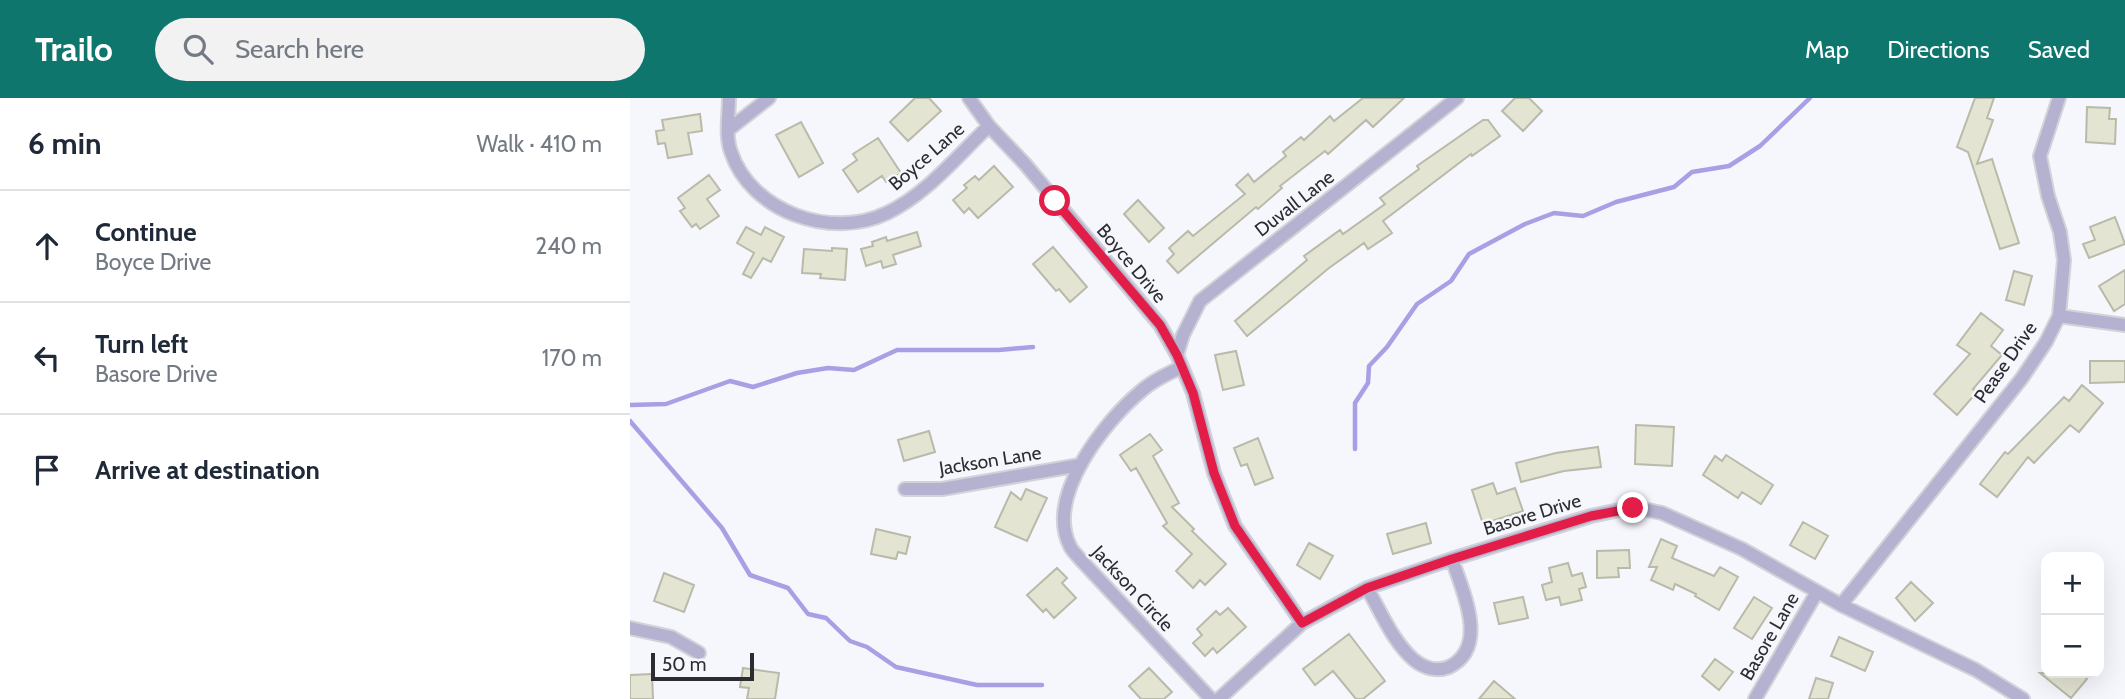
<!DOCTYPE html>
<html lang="en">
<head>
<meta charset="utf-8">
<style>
  :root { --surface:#fff; --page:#f2f2f3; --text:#1f2937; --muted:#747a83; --line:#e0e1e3; --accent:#0f766e }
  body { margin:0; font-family:Cabin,sans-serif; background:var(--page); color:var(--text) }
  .controls { position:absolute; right:21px; bottom:21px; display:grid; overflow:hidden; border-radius:14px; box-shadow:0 7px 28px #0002 }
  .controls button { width:63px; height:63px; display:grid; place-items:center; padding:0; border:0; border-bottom:2px solid var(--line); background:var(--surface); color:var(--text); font:35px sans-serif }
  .scale { position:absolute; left:21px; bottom:18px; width:103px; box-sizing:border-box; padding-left:7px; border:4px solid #2d2c33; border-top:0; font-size:19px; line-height:24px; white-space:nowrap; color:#2d2c33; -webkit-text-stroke:5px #f6f6fd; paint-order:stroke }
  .stop { position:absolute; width:21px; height:21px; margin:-16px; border:5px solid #e11d48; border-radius:50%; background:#fff }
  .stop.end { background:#e11d48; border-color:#fff; box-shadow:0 2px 7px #0008 }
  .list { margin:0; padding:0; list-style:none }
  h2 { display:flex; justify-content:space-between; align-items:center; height:91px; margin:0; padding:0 28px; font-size:30px }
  h2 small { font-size:23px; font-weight:400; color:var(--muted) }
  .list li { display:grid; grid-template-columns:46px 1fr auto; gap:21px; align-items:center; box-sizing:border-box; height:112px; padding:0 28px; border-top:2px solid var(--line) }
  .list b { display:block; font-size:26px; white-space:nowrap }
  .list p { margin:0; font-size:23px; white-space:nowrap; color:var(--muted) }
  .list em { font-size:23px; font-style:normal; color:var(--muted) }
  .icon { flex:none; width:38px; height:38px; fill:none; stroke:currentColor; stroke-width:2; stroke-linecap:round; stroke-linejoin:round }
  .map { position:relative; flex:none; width:1495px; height:601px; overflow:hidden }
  header { display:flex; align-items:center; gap:42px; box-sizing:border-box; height:98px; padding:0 35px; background:var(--accent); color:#fff }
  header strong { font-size:33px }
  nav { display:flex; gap:38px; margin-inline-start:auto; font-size:24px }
  .search { width:490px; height:63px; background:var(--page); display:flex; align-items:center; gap:18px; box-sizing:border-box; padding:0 24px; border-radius:38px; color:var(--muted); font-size:26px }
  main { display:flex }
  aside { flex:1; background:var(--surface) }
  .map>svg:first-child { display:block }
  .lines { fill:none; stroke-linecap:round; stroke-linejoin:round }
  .stream { stroke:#a7a0e4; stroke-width:4.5 }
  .building { fill:#e3e4d2; stroke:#b9baa9; stroke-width:2 }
  .minor-casing { stroke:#d2d2d9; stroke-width:16 }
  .minor { stroke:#b5b2d1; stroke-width:12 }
  .route { stroke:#e11d48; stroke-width:9 }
  .labels { text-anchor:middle; stroke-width:5; stroke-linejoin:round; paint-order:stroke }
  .street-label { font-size:19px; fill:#2d2c33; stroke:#f6f6fd }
</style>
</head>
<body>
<header>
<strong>Trailo</strong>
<div class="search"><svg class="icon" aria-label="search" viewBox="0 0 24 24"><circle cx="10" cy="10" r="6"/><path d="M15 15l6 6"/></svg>Search here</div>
<nav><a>Map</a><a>Directions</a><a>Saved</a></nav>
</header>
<main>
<aside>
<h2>6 min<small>Walk · 410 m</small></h2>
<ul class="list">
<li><svg class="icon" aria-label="ahead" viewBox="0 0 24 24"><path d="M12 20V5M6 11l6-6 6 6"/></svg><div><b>Continue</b><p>Boyce Drive</p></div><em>240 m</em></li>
<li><svg class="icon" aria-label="left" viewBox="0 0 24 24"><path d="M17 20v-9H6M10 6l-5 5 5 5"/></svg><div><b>Turn left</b><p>Basore Drive</p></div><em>170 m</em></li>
<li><svg class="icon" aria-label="arrive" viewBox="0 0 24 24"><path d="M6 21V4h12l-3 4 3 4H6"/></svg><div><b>Arrive at destination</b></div></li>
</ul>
</aside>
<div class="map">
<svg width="1495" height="601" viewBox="0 0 1495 601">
  <rect width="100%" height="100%" fill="#f6f6fd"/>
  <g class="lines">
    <!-- stream -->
    <path class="stream" d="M0,307l36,-1 64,-23 23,6 44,-14 31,-5 26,2 43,-20h102l34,-3
      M0,323l92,107 28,47 38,13 20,26 18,4 24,23 17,6 29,20 81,18h65
      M725,351v-46l13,-20 1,-17 18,-19 30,-43 34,-23 18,-27 56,-30 29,-11 29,3 33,-14 58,-15 18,-15 37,-6 31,-20 50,-48"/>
  </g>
  <!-- building -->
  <path class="building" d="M285,0h14l12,13 -33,30 -18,-19z
    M733,0h41l-31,29 -7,-7 -38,34 -3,-3 -45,35 2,2 -24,21 -2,-2 -78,66 -11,-12 7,-7 -5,-6 19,-17 5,5 52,-42 -9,-9 12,-11 6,8 32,-26 -3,-4 18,-15 3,3 26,-24 4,5z
    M885,0h14l13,13 -19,20 -21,-20z
    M1345,0h19l-7,20 6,2 -16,44 15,-5 27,84 -19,6 -32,-97 -11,-5z
    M1457,9l23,1 -1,11h7l-1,25 -29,-2z
    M70,16l2,17 -14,2 4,21 -24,4 -3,-15 -7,1 -2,-13 8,-1 -2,-10z
    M853,22h5l12,16 -28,20 -1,-2 -88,67 9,12 -24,16 -4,-6 -35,25 -82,68 -12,-15 72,-61 -3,-4 36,-26 3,4 42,-30 -5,-6 39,-29 -2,-3z
    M171,24l22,41 -24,14 -23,-42z
    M248,40l23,35 -15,9 -4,-6 -24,16 -15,-22 14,-10 -4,-6z
    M364,68l19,21 -35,31 -9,-10 -5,5 -11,-13 14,-12 -3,-3 11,-9 4,4z
    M79,77l11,15 -13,9 12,17 -19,13 -4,-5 -4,3 -12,-16 5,-3 -7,-10z
    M508,102l26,28 -15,14 -25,-28z
    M1485,119l10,27 -36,14 -6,-14 12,-4 -5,-13z
    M116,129l15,8 4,-8 19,10 -13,25 -8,-4 -12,20 -8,-4 11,-21 -17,-10z
    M287,134l4,14 -28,9 3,9 -13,4 -2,-7 -15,5 -5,-17 12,-3 -1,-4 14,-5 1,4z
    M423,149l34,40 -17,15 -11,-13 -3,2 -23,-27z
    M202,150l15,1 -2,31 -25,-2 1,-4 -19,-1 2,-24 28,2z
    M1495,172v34l-11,7 -15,-25z
    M1384,173l18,5 -8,29 -18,-5z
    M1351,215l22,17 -12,16 11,9 -29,34 4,3 -20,23 -23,-21 36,-40 -13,-9z
    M606,253l8,34 -21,5 -8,-35z
    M1460,263h35v21l-35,1z
    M1452,287l21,18 -24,29 -9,-7 -36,38 -6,-6 -31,40 -17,-13 25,-32 3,2 56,-57 5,4z
    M1006,327l38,2 -2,39 -37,-2z
    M299,333l6,21 -31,9 -6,-21z
    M520,336l12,16 -9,6 26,47 -7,4 22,22 -2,2 34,33 -21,21 -5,-5 -7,8 -17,-17 16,-17 -29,-28 4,-3 -31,-55 -5,3 -11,-16z
    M628,340l15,40 -18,7 -8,-21 -6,2 -7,-18z
    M968,349l3,20 -37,4 -43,11 -5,-19 40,-10z
    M1096,357l47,30 -12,19 -19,-12 -4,6 -35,-23 12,-19 7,5z
    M863,385l4,11 18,-6 8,23 -40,13 -11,-34z
    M396,391l21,9 -20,43 -32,-14 16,-35 10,8z
    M1173,424l25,14 -13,23 -25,-14z
    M796,425l5,20 -38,11 -6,-20z
    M246,431l34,8 -4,17 -8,-2 -2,7 -25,-5z
    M1031,441l16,7 -5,12 42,18 6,-9 18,10 -19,33 -24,-14 1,-2 -21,-10 -2,6 -22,-10 6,-13h-8z
    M679,445l24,13 -13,23 -23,-14z
    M999,452l1,18h-12l1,9 -22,1v-27z
    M938,465l4,13 10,-3 4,14 -7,2 3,11 -21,5 -2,-8 -13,3 -4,-15 10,-3 -3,-14z
    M427,470l10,10 -5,5 14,15 -22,20 -8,-9 -3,3 -16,-17z
    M34,475l30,12 -10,27 -30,-11z
    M1281,484l22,21 -18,18 -19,-23z
    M893,499l5,21 -29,6 -5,-21z
    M1124,499l18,11 -20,31 -18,-11z
    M598,510l18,19 -29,26 -4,-5 -8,8 -12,-13 9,-8 -5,-6 19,-18 4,4z
    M719,536l36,47 -22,18h-7l-23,-28 -18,14 -12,-16z
    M1209,539l34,15 -8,19 -34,-15z
    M1085,561l18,13 -14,18 -17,-14z
    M113,570l36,5 -4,26h-28l2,-11 -9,-1z
    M519,570l23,24 -8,7h-23l-12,-13z
    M1410,575h39l8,6 -16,19z
    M22,576l1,25h-23v-24z
    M1186,580l17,5 -5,16h-19z
    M864,583l21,18h-36z"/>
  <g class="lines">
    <!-- minor casing -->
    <g class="minor-casing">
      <path id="minor" d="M99,0c0,17 -4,38 2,54 20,60 100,88 156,61 40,-19 71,-58 102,-87
        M339,0l20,28 36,38 135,161 17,30 16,38 21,80 21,53 67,97
        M98,32l41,-32
        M1429,218l66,9
        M547,257l6,-20 17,-34 257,-203
        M552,269c-15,7 -30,14 -42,25 -36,30 -95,105 -70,154 2,5 7,9 10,13l131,140
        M275,391h37l138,-24
        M737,490c14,24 26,54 47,72 10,8 23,12 35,7 41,-20 13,-77 3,-108
        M1211,507l181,-227 24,-36 13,-26 5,-56 -4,-28 -12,-36 -8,-40 19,-58
        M0,530l41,9 28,16
        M589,601l83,-76 65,-35 85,-29 139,-43 42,-9 29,6 80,36 99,56 135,65 47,29
        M1125,601l62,-107"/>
    </g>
    <!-- minor -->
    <use href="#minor" class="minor"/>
  </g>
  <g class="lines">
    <!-- route -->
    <path class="route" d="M425,103l105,124 17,30 16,38 21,80 21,53 67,97 65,-35 85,-29 139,-43 42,-8"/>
  </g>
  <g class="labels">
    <!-- street labels -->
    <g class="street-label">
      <text transform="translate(296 58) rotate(-41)" y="7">Boyce Lane</text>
      <text transform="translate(664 105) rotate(-38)" y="7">Duvall Lane</text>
      <text transform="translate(502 165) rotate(50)" y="7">Boyce Drive</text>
      <text transform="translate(1375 264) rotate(-55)" y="7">Pease Drive</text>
      <text transform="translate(360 362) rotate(-9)" y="7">Jackson Lane</text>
      <text transform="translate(902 416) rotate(-17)" y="7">Basore Drive</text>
      <text transform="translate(503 490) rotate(47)" y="7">Jackson Circle</text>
      <text transform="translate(1139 538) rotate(-60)" y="7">Basore Lane</text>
    </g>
  </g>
</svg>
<div class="controls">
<button>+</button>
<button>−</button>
</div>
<div class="scale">50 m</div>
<div class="stop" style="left:425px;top:103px"></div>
<div class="stop end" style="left:1003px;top:410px"></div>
</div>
</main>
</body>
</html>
